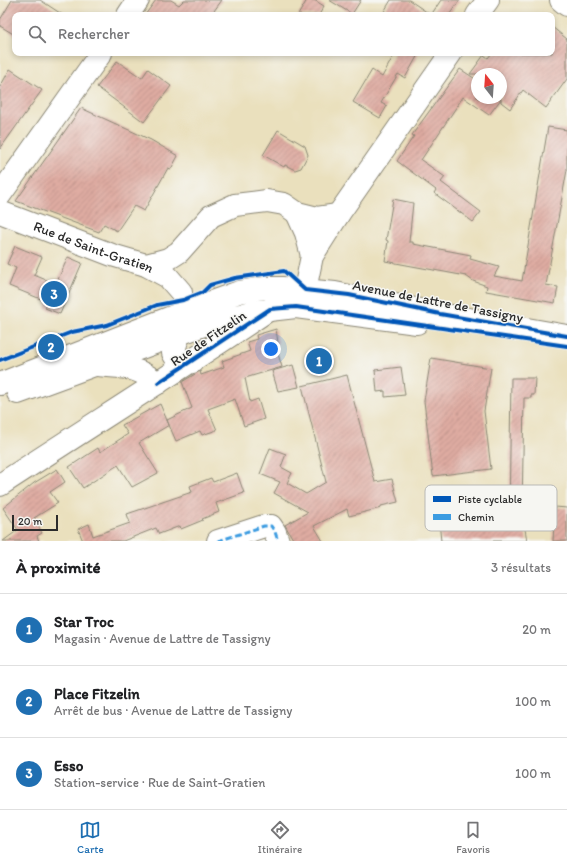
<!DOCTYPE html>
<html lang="fr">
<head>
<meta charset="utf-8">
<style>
  :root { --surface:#fff; --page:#f2f2f2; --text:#202124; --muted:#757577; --line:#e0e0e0; --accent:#1f6fb2 }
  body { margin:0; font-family:Itim,sans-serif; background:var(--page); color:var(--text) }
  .compass { position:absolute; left:471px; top:68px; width:36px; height:36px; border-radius:50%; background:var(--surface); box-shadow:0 2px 6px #0003; rotate:343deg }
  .scale { position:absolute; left:12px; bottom:10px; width:46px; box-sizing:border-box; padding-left:4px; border:2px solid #2b2b2b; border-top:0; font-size:11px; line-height:14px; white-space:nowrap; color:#2b2b2b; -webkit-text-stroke:3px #f6f6f2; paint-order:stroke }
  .you { position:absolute; left:271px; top:349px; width:14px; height:14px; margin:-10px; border:3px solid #fff; border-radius:50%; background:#1a73e8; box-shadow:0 0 0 6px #1a73e833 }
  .badge { display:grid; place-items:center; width:26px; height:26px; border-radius:50%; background:var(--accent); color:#fff; font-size:13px; font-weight:700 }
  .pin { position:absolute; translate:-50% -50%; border:2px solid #fff; box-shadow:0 1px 4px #0006 }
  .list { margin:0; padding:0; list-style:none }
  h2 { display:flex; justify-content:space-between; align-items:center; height:52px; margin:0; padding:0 16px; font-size:17px }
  h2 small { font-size:13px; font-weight:400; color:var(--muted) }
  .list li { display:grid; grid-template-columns:26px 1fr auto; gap:12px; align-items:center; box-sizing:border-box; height:72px; padding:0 16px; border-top:1px solid var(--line) }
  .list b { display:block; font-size:15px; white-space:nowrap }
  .list p { margin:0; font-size:13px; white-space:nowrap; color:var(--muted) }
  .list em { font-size:13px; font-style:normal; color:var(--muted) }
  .icon { flex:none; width:22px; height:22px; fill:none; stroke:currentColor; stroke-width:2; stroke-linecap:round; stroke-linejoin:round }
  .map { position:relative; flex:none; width:567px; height:541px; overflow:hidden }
  .search { position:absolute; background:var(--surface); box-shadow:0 2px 6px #0003; left:12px; right:12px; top:12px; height:44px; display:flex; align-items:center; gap:10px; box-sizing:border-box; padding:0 14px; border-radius:8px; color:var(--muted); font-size:15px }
  .sheet { height:268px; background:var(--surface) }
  nav { display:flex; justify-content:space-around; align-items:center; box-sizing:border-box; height:56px; border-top:1px solid var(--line); background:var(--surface); font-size:11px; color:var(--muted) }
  nav a { display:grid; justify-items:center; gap:2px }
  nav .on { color:var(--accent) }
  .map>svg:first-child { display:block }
  .building { fill:url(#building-hatch) }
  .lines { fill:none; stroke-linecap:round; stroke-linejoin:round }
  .minor-casing { stroke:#8a8674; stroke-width:24 }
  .major-casing { stroke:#8a8674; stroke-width:24 }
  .minor { stroke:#fff; stroke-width:22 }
  .major { stroke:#fff; stroke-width:22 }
  .quiet { stroke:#3d9ce1; stroke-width:3; stroke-dasharray:6 3; stroke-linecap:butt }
  .cycleway-casing { stroke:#f6f6f2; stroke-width:6 }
  .cycleway { stroke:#0057b8; stroke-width:4 }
  .labels { text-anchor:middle; stroke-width:3; stroke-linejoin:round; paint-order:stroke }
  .street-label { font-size:14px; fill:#2b2b2b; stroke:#f6f6f2 }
  .key { fill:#f6f6f2; stroke:#b9b9b6; stroke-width:1 }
  .key-label { font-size:11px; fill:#2b2b2b }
</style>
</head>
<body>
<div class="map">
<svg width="567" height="541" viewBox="0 0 567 541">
  <defs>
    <pattern id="building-hatch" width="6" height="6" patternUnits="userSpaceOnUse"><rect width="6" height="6" fill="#dfaca2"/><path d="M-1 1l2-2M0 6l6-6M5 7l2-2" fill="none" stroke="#b58c84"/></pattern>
  </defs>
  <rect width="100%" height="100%" fill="#f6f6f2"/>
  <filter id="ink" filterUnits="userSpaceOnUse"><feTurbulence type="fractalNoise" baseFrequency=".025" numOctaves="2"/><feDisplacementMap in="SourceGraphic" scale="8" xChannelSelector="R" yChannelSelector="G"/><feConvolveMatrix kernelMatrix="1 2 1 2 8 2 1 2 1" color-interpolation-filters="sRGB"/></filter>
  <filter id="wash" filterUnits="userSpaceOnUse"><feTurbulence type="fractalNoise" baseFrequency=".012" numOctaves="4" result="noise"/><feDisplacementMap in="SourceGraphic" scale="16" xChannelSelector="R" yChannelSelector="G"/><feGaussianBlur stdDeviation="0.9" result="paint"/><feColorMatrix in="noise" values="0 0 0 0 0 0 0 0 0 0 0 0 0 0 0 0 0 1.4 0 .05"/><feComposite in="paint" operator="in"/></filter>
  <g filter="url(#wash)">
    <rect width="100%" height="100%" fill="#eae0bd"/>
    <g id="blocks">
      <!-- building -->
      <path class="building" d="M12,0h28l23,15h-48v20l-15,-9v-6z
        M156,0h15l8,5 5,-5h38l-11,15h-66z
        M307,0h7l10,6 -5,9h-21z
        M329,0h32l-9,14z
        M391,0h18l22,15 10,-15h19l-11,15h-67z
        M552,27l15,12v40l-21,29 -23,-18 -13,19 -9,-7v-3l-12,16 -26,-18 -42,63 24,17 -4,5 40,30 -8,10 -39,-29 2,-3 -39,-29 17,-25 -2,-1 48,-66 17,11v18h24v-24h-31l14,-19 4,3 4,-5h60z
        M395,53h24l-14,25 -7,-4 -17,29 6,3 -7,12 -27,-16 19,-32 10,7z
        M117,61l25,17 6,-9 23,17 -27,36 -47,-35z
        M10,69l32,21 -42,59v-62z
        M81,108l70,32 27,16 -7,13 -3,-1 -24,43 -10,-5 -17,25 -13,-7 -5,8 -83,-31z
        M548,127l19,3v40l-21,115 12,2 -3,16 -69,-12 1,-5 -14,-5 -7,-5 -81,-15 3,-20 -2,-1 7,-41 20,4 -4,39h4v2l58,11 -1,4 29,8 -5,9 28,5z
        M278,130l27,16 3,9 -7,13 -6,2 -10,-5 -1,2 -21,-12z
        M15,246l27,11 -8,18 22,9 12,-27 14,6 -22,51 -15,-6 3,-6 -39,-16 7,-18 -9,-4z
        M276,329l2,14 -3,1 7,23 -37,11 5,24 8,-3 6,20 -20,7 -9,-27 -27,10 9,21 -15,5 -2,-4 -24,10 -7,-16 -30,18 19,30 -26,14 -14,-22 -35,23 -14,-21 29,-19 2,4 28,-18 -6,-9 38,-21 9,21 -2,-5 25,-12 -10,-26 18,-11 1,4 23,-8 -2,-6 28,-10 -3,-9 10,-3 -1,-4z
        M431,358l60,10 -7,43 7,58 -58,7 -9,-75z
        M293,365l6,22 -21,4 -6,-20z
        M401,367l4,28 -20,2v-6l-8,1 -2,-22z
        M347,375l28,107 17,-3 6,23 -17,4v2l-32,8 -2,-7 -33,17 9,15h-29l-9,-16 23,-13 -34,-19 6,-11 -20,-8 10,-26 16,6 -5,13 11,6 -5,10 19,11 20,-12 -24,-96z
        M511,378h24l-1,17h-3v3h-7l-2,113 5,30h-86l-3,-29 57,-7 2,17h12z
        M57,469l8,13 -15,10 8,11 -24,15 8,15 -5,3 2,5h-36l15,-11 -15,-22 31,-25z
        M237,473l7,20 -28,10 3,9 -17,7 1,1 -22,9 -1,-3 -21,8 -3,-6 -33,13h-40l-5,-12 11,-5 4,12 37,-13 -3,-9 65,-22 -2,-6 21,-8 2,4z
        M555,507l12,1v33h-14z"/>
    </g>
  </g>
  <g filter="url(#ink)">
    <use href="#blocks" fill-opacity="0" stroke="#8a8674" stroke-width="1"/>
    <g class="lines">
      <!-- minor casing -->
      <g class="minor-casing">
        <g id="minor">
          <path d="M128,15l10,-15"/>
          <path d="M477,15l11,-15"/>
          <path d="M0,195l101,-142"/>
          <path id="s1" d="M0,212l112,43 34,10 22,12 13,15"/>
          <path d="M297,213l9,20 6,23"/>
          <path d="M146,265l22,-6 11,-7 32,-36 24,-11 32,-4 17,3 13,9 20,5 21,-3"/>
          <path d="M305,290l7,-34 26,-41 113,-162"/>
          <path d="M184,319l-11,34 3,5 16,4"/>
          <path d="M97,365c28,3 37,0 61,18"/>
          <path d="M0,485c90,-59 181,-116 270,-176"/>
          <path d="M218,541l46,-15h7l4,6 3,9"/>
        </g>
      </g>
      <!-- major casing -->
      <g class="major-casing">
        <path id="major" d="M561,0l6,5
          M0,384l187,-73 52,-19 25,-4h18l53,5 105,21 127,22
          M18,393l183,-67 50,-14 45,-5 121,16"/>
      </g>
      <!-- minor -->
      <use href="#minor" class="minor"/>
      <!-- major -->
      <use href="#major" class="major"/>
      <!-- quiet -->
      <path class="quiet" d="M218,541l46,-15h7l4,6 3,9"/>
      <!-- cycleway casing -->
      <g class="cycleway-casing">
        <path id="cycleway" d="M0,360l72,-28 35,-7 50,-20 26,-5 20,-8 7,-7 25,-7 49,-7 21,19 44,5 91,19 127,22
          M158,383l112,-74 26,-2 271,39"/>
      </g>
      <!-- cycleway -->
      <use href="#cycleway" class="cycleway"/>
    </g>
  </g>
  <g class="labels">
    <!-- street labels -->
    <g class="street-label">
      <text dy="5" stroke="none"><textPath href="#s1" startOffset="100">Rue de Saint-Gratien</textPath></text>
      <text transform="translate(438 301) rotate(11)" y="5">Avenue de Lattre de Tassigny</text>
      <text transform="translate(208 338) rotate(-34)" y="5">Rue de Fitzelin</text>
    </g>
  </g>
  <!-- legend -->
  <rect x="425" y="485" width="132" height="46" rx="6" class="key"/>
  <rect x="433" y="496" width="18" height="6" fill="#0057b8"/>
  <rect x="433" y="514" width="18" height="6" fill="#3d9ce1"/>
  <g class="key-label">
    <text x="458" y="503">Piste cyclable</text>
    <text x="458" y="521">Chemin</text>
  </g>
</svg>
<svg class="compass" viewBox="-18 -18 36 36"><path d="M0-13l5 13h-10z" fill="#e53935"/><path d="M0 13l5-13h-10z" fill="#757577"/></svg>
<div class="scale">20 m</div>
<div class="you"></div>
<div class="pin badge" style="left:319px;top:361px">1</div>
<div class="pin badge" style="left:51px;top:347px">2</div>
<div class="pin badge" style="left:54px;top:294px">3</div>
<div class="search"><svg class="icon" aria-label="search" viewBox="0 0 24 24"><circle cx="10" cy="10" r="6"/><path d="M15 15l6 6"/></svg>Rechercher</div>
</div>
<section class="sheet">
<h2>À proximité<small>3 résultats</small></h2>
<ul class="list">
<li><span class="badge">1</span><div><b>Star Troc</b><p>Magasin · Avenue de Lattre de Tassigny</p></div><em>20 m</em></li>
<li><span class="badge">2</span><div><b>Place Fitzelin</b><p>Arrêt de bus · Avenue de Lattre de Tassigny</p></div><em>100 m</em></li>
<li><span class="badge">3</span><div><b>Esso</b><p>Station-service · Rue de Saint-Gratien</p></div><em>100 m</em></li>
</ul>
</section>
<nav>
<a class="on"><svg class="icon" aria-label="map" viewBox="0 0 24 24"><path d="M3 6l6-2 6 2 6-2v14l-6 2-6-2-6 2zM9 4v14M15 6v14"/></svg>Carte</a>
<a><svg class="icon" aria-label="directions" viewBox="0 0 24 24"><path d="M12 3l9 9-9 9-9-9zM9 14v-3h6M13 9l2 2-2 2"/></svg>Itinéraire</a>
<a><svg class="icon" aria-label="saved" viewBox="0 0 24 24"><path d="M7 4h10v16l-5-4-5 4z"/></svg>Favoris</a>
</nav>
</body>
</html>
